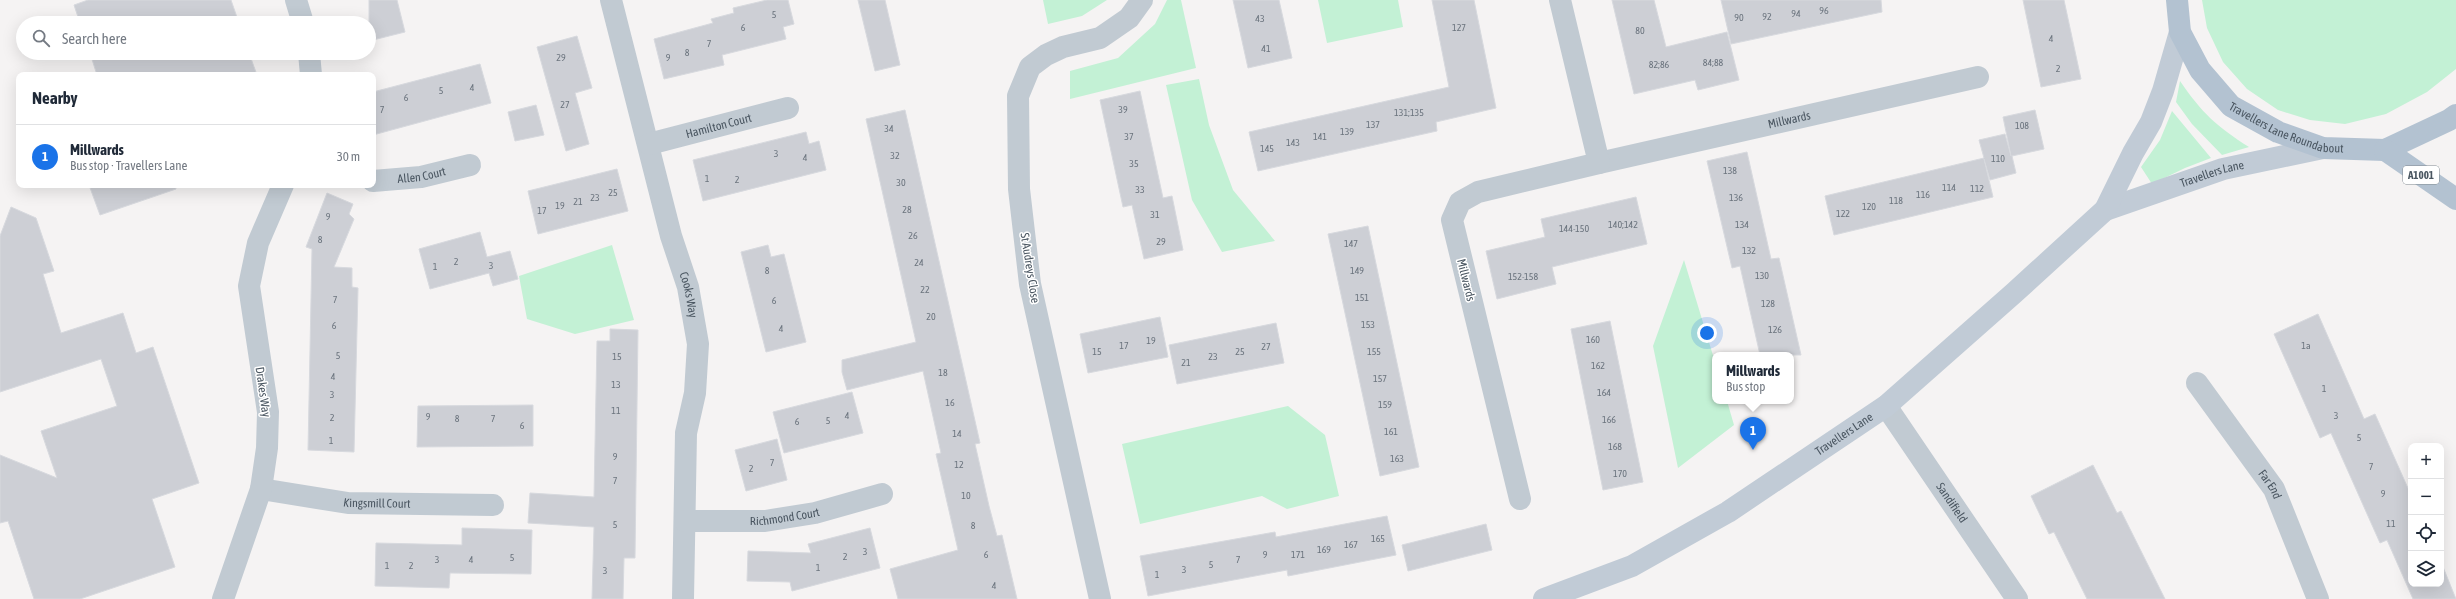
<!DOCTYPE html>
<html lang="en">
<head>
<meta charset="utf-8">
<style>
  :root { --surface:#fff; --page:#f2f2f3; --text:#1f2937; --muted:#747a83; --line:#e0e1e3; --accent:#1a73e8 }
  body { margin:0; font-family:"Asap Condensed",sans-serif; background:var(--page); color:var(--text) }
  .controls { position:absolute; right:12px; bottom:12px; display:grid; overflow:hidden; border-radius:8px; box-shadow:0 4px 16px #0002 }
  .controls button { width:36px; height:36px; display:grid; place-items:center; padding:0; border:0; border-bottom:1px solid var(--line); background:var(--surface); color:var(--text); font:20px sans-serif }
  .you { position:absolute; left:1707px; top:333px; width:14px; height:14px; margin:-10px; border:3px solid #fff; border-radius:50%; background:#1a73e8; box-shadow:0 0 0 6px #1a73e833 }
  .badge { display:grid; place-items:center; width:26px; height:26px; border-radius:50%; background:var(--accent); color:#fff; font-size:13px; font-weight:700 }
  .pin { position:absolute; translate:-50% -33px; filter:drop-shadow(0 1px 2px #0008) }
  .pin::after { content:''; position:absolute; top:21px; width:14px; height:12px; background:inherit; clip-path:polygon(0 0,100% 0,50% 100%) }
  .popup { position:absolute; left:1712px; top:352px; width:82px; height:52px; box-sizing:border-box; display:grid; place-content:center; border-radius:8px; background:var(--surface); filter:drop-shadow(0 1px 3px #0005); font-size:13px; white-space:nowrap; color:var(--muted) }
  .popup b { font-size:15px; color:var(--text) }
  .popup::after { content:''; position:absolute; left:50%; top:100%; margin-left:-8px; border:8px solid transparent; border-top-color:var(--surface) }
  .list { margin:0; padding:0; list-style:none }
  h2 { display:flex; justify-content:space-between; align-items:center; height:52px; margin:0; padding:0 16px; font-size:17px }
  h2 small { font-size:13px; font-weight:400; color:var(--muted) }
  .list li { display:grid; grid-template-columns:26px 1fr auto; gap:12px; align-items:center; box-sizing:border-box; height:64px; padding:0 16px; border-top:1px solid var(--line) }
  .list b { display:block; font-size:15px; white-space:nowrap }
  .list p { margin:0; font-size:13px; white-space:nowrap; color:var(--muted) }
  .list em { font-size:13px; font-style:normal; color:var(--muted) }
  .icon { flex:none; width:22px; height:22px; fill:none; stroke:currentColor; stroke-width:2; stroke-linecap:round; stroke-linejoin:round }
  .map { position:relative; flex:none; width:2456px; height:599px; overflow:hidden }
  .search { position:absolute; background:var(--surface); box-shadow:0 4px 16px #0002; left:16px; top:16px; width:360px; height:44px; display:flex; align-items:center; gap:10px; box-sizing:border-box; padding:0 14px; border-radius:22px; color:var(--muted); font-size:15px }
  .panel { position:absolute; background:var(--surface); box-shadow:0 4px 16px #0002; left:16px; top:72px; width:360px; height:116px; border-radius:8px }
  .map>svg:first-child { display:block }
  .green { fill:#c3f1d5 }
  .building { fill:#cdcfd5; stroke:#d7d9de }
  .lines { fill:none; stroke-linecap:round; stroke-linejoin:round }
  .street { stroke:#c1cad2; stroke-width:22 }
  .secondary { stroke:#c1cbd6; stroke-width:22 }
  .primary { stroke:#b3c2d1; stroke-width:22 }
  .labels { text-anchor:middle; stroke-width:3; stroke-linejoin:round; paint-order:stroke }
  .number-label { font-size:10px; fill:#6b747e }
  .shield { fill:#fff; stroke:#808990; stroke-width:1 }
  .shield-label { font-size:11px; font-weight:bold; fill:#4a5661 }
  .street-label { font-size:12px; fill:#4a5661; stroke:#fff }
</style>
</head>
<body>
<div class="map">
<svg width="2456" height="599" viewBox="0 0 2456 599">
  <rect width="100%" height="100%" fill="#f5f3f3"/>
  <!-- green -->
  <path class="green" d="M1043,0h64l-25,16 -34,8z
    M1167,0h14l15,68 -126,31v-28l48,-13 37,-34z
    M1318,0h80l5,27 -76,16z
    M2202,0h254v69l-29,23 -41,22 -41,10 -35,-4 -32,-10 -31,-21 -24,-27 -16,-34z
    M1199,79l10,46 24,65 42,51 -53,11 -30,-52 -26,-115z
    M2180,81c22,32 36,45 69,66l-27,8 -30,-31 -16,-22z
    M2172,111l39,47 -26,10 -33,16 -11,-17 19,-27z
    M612,245l22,75 -59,14 -48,-15 -8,-43z
    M1684,260l31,102v39h12l7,24 -56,43 -25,-122z
    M1288,406l37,29 14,61 -52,13 -25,-13 -122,28 -18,-80z"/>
  <!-- building -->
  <path class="building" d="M88,0h143l8,23h-159l-6,-18z
    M369,0h28l8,32 -36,9z
    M767,0h21l6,24 -11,3 3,12 -64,16 2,10 -60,14 -10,-40 59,-16 -2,-4 23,-6 -1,-5z
    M858,0h27l15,65 -25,6z
    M1233,0h46l13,58 -44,10z
    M1432,0h42l22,108 -60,14 1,9 -179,40 -9,-39 200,-45z
    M1612,0h42l12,47 61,-15 12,48 -41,10 -3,-10 -61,14z
    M1721,0h160l1,12 -151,32z
    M2023,0h41l17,79 -40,8z
    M577,36l15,52 -17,5 14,51 -23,7 -29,-104z
    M90,53h159l8,22h-160z
    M480,64l11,39 -118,32v-43z
    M1140,91l23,107 9,-2 11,54 -39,9 -12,-54 -9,2 -23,-107z
    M536,105l8,30 -29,6 -7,-29z
    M905,110l75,333 -5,1 14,62 8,30 5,-1 15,64h-119l-8,-30 68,-19 -22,-96 5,-1 -18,-82 -76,19 -5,-18v-12l74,-18 -50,-223z
    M2035,110l9,39 -32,7 4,17 -26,7 -6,-21 9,38 -159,38 -9,-39 159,-38 -5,-18 26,-6 6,22 -8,-39z
    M806,132l3,12 10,-3 7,29 -123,31 -10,-41z
    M1747,152l24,107 8,-1 22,97h-41l-20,-89 -8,2 -25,-107z
    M617,169l11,42 -90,23 -10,-43z
    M89,185h86l1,4 -76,26z
    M327,193l26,11 -4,10 5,5 -20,48 18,1v19l6,1 -4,164 -46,-2 4,-201 -6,-2z
    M1636,197l11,47 -95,23 4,17 -59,15 -11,-48 59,-14 -4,-18z
    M11,207l25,11 18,53 -11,3 18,59 62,-20 13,40 17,-6 46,136 -47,16 23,68 -95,32h-46l-26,-78 -8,2v-68l57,23 -16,-47 76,-25 -16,-47 -101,33v-156z
    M1368,226l51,241 -39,9 -52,-242z
    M480,232l7,25 23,-6 8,28 -25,7 -4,-13 -59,16 -11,-40z
    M768,245l3,12 13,-3 22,88 -40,10 -25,-100z
    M2318,314l46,105 11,-5 36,81v89h30v-22l15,37h-43l-26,-59 -7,3 -49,-110 -11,5 -46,-104z
    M1160,317l8,40 -80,16 -8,-39z
    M1610,321l33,161 -40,8 -32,-161z
    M1276,323l8,40 -107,21 -8,-39z
    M610,329l28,1 -3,228h-11l-1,41h-31l2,-72 -66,-4 2,-30 64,4 3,-156h13z
    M852,392l11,41 -79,20 -11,-41z
    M533,405v41l-116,1 1,-41z
    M777,439l10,41 -41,11 -11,-41z
    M2093,465l24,48 4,-2 44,88h-78l-33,-67 -5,2 -18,-38z
    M1387,516l9,39 -108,21 -1,-6 -139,26 -8,-40 135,-24 1,5z
    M1486,524l6,26 -84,21 -6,-26z
    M462,528l70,2 -1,44 -81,-1 -1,15 -74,-2 1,-43 86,2z
    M870,528l10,40 -88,23 -2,-9 -43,-1 1,-30 63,2 -3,-9z"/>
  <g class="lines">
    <!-- street -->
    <g class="street">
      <path d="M296,0l7,23"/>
      <path id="s1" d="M611,0l60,236 17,51 10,57 -3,49 -9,40 -3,166"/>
      <path d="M309,53l2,22"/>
      <path id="s2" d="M649,144l139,-36"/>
      <path id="s3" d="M1599,163l379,-86"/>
      <path id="s4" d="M373,181l48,-4 49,-12"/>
      <path id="s5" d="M2197,383l77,106 44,110"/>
      <path id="s6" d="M1886,406l131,193"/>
      <path id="s7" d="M261,489l87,14 145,2"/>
      <path d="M1520,499l-68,-279 8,-18 18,-10 121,-29 -39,-163"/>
      <path id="s8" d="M685,521h80l50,-8 67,-19"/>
      <path d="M223,599l38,-110 6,-41 1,-36 -19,-126 9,-43 25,-58"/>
      <path d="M1100,599l-70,-315 -11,-95 -1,-93 12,-29 16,-12 17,-8 37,-9 29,-20 13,-18"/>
    </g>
    <!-- secondary -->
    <g class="secondary">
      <path id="s9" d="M2105,210l118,-41 100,-21"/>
      <path id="s10" d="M1544,599l88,-33 96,-54 158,-106 128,-113 91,-83 28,-57 18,-31 12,-31 17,-59"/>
    </g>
    <!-- primary -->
    <g class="primary">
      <path id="s11" d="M2177,0l3,32 20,38 31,36 47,26 45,16 62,2 64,-30 7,-5"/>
      <path d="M2385,150l71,49"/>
    </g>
  </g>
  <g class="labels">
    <!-- number labels -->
    <g class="number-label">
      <text x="1824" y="14">96</text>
      <text x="1796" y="17">94</text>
      <text x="774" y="18">5</text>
      <text x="1767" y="20">92</text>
      <text x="1739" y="21">90</text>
      <text x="1260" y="22">43</text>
      <text x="743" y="31">6</text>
      <text x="1459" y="31">127</text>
      <text x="1640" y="34">80</text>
      <text x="2051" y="42">4</text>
      <text x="709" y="47">7</text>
      <text x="1266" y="52">41</text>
      <text x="687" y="56">8</text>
      <text x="561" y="61">29</text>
      <text x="668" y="61">9</text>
      <text x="1713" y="66">84;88</text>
      <text x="1659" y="68">82;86</text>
      <text x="2058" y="72">2</text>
      <text x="472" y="91">4</text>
      <text x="441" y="94">5</text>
      <text x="406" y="101">6</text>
      <text x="565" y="108">27</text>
      <text x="382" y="113">7</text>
      <text x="1123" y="113">39</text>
      <text x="1409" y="116">131;135</text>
      <text x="1373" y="128">137</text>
      <text x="2022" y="129">108</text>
      <text x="889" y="132">34</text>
      <text x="1347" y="135">139</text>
      <text x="1129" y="140">37</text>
      <text x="1320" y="140">141</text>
      <text x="1293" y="146">143</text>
      <text x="1267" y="152">145</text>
      <text x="776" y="157">3</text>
      <text x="895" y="159">32</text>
      <text x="805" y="161">4</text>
      <text x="1998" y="162">110</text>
      <text x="1134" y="167">35</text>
      <text x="1730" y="174">138</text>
      <text x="707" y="182">1</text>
      <text x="737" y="183">2</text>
      <text x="901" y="186">30</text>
      <text x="1949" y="191">114</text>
      <text x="1977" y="192">112</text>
      <text x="1140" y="193">33</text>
      <text x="613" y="196">25</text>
      <text x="1923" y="198">116</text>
      <text x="595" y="201">23</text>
      <text x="1736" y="201">136</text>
      <text x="1896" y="204">118</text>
      <text x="578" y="205">21</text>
      <text x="560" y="209">19</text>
      <text x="1869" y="210">120</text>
      <text x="907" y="213">28</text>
      <text x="542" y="214">17</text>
      <text x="1843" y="217">122</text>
      <text x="1155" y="218">31</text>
      <text x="328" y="220">9</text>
      <text x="1623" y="228">140;142</text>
      <text x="1742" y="228">134</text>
      <text x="1574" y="232">144-150</text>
      <text x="913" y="239">26</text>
      <text x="320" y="243">8</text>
      <text x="1161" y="245">29</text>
      <text x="1351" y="247">147</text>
      <text x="1749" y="254">132</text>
      <text x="456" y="265">2</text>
      <text x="919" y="266">24</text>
      <text x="491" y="269">3</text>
      <text x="435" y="270">1</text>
      <text x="767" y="274">8</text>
      <text x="1357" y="274">149</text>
      <text x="1762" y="279">130</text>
      <text x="1523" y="280">152-158</text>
      <text x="925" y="293">22</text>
      <text x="1362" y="301">151</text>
      <text x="335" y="303">7</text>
      <text x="774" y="304">6</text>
      <text x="1768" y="307">128</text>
      <text x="931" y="320">20</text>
      <text x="1368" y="328">153</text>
      <text x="334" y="329">6</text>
      <text x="781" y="332">4</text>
      <text x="1775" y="333">126</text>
      <text x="1593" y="343">160</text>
      <text x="1151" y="344">19</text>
      <text x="1124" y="349">17</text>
      <text x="2306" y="349">1a</text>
      <text x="1266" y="350">27</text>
      <text x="1097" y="355">15</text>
      <text x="1240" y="355">25</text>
      <text x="1374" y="355">155</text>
      <text x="338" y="359">5</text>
      <text x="617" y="360">15</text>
      <text x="1213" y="360">23</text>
      <text x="1186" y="366">21</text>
      <text x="1598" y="369">162</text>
      <text x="943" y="376">18</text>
      <text x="333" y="380">4</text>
      <text x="1380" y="382">157</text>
      <text x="616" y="388">13</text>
      <text x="2324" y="392">1</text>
      <text x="1604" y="396">164</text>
      <text x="332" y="398">3</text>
      <text x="950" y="406">16</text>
      <text x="1385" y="408">159</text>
      <text x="616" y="414">11</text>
      <text x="847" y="419">4</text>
      <text x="2336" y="419">3</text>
      <text x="428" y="420">9</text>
      <text x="332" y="421">2</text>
      <text x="457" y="422">8</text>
      <text x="493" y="422">7</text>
      <text x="1609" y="423">166</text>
      <text x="828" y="424">5</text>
      <text x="797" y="425">6</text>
      <text x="522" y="429">6</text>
      <text x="1391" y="435">161</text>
      <text x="957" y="437">14</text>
      <text x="2359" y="441">5</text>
      <text x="331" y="444">1</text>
      <text x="1615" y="450">168</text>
      <text x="615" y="460">9</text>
      <text x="1397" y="462">163</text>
      <text x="772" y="466">7</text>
      <text x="959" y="468">12</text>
      <text x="2371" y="470">7</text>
      <text x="751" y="472">2</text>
      <text x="1620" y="477">170</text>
      <text x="615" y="484">7</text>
      <text x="2383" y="497">9</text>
      <text x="966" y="499">10</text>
      <text x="2391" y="527">11</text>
      <text x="615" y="528">5</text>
      <text x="973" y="529">8</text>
      <text x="1378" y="542">165</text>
      <text x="1351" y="548">167</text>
      <text x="1324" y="553">169</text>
      <text x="865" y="555">3</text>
      <text x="986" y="558">6</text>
      <text x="1265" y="558">9</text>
      <text x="1298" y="558">171</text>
      <text x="845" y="560">2</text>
      <text x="512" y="561">5</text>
      <text x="437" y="563">3</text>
      <text x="471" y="563">4</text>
      <text x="1238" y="563">7</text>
      <text x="1211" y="568">5</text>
      <text x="387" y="569">1</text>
      <text x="411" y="569">2</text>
      <text x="818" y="571">1</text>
      <text x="1184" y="573">3</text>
      <text x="605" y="574">3</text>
      <text x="1157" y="578">1</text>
      <text x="994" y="589">4</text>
    </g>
    <!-- shield labels -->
    <rect class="shield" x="2403" y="166" width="36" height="18" rx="3"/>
    <g class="shield-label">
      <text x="2421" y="179">A1001</text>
    </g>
    <!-- street labels -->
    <g class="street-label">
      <text dy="4" stroke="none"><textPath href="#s3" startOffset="195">Millwards</textPath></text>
      <text dy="4" stroke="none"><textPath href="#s11" startOffset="183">Travellers Lane Roundabout</textPath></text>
      <text dy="4" stroke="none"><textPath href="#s2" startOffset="72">Hamilton Court</textPath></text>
      <text dy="4" stroke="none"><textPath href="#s4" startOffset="49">Allen Court</textPath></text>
      <text dy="4" stroke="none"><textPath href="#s9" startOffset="113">Travellers Lane</textPath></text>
      <text transform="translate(1030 268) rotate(81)" y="4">St Audreys Close</text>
      <text transform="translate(1466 280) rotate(76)" y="4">Millwards</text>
      <text dy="4" stroke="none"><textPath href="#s1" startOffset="305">Cooks Way</textPath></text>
      <text transform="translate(263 392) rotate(82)" y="4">Drakes Way</text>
      <text dy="4" stroke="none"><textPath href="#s10" startOffset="344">Travellers Lane</textPath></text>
      <text dy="4" stroke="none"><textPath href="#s5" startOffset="125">Far End</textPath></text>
      <text dy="4" stroke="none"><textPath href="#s6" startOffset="117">Sandifield</textPath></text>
      <text dy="4" stroke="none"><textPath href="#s7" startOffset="117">Kingsmill Court</textPath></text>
      <text dy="4" stroke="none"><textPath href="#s8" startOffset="100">Richmond Court</textPath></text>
    </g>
  </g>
</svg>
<div class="controls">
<button>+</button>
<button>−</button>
<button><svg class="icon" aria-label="locate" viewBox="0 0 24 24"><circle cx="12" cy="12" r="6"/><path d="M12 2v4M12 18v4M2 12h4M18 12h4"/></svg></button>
<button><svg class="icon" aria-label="layers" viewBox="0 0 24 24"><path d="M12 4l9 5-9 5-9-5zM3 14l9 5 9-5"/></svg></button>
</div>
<div class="you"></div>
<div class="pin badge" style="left:1753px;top:450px">1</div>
<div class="popup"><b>Millwards</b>Bus stop</div>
<div class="search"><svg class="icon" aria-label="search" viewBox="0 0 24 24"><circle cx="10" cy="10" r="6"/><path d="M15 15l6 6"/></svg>Search here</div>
<section class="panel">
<h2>Nearby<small></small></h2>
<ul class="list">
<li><span class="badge">1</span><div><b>Millwards</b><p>Bus stop · Travellers Lane</p></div><em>30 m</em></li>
</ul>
</section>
</div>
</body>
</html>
